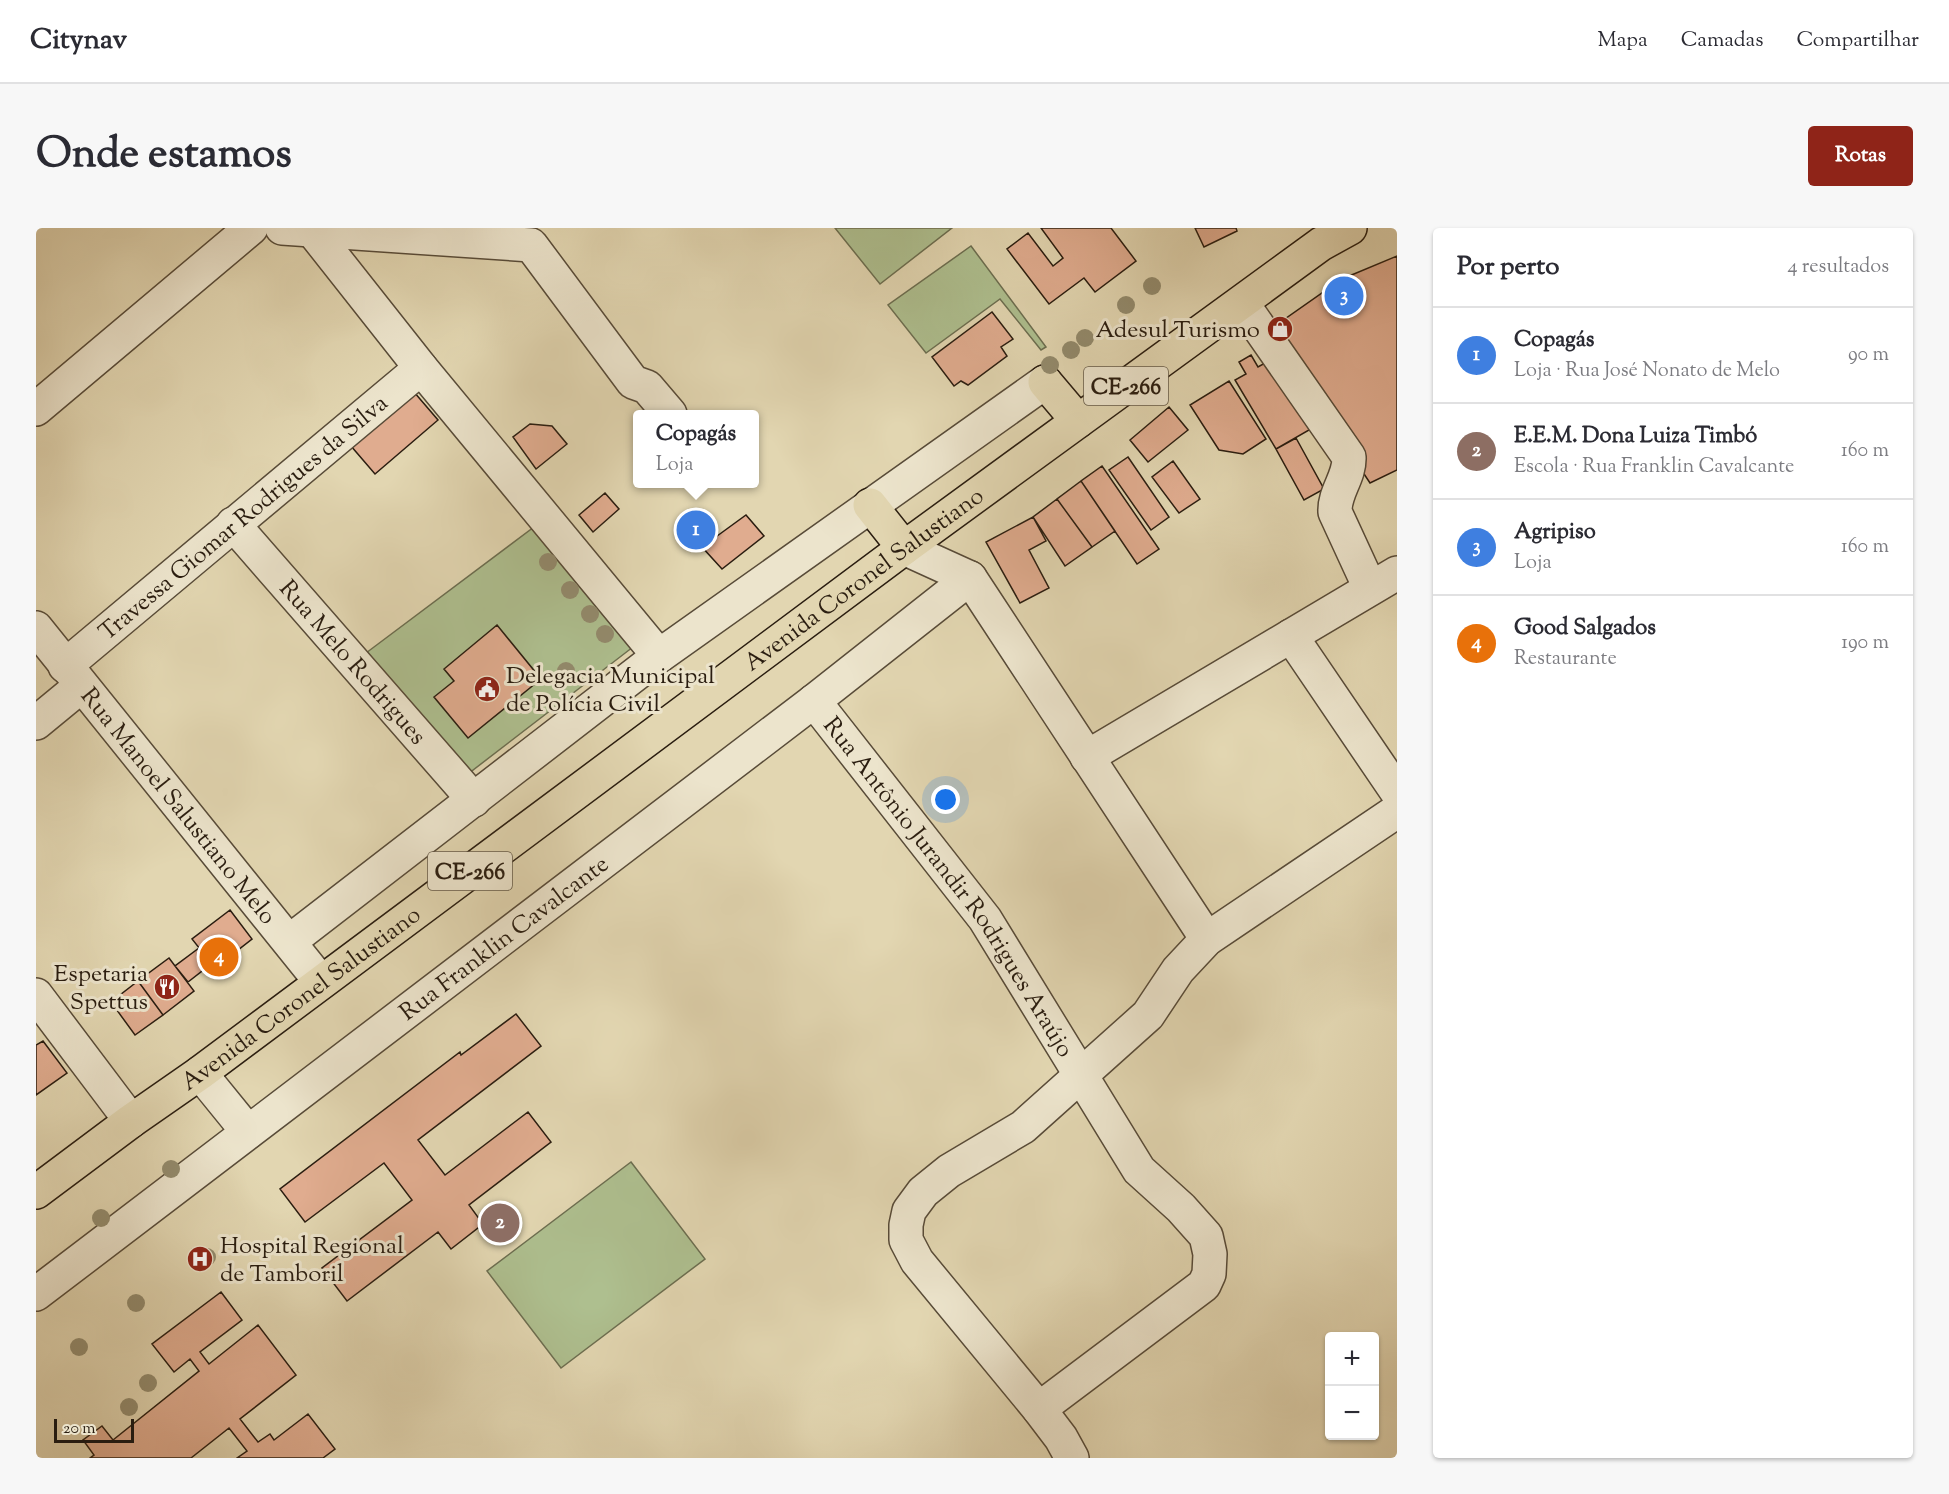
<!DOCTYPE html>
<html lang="pt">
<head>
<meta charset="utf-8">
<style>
  :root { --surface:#fff; --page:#f7f7f7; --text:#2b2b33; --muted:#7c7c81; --line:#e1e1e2; --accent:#8f2418 }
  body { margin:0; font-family:"Sorts Mill Goudy",serif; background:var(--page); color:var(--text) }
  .controls { position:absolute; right:18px; bottom:18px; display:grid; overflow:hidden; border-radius:6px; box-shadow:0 2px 4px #0004 }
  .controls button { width:54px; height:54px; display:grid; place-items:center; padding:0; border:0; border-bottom:2px solid var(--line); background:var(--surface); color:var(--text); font:30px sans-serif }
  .scale { position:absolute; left:18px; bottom:15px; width:80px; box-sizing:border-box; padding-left:6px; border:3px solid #2a1d10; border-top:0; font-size:16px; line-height:21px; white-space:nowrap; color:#2a1d10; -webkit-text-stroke:4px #ece4cc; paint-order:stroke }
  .you { position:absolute; left:910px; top:572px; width:21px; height:21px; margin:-15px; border:4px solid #fff; border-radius:50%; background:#1a73e8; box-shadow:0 0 0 9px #1a73e833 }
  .badge { display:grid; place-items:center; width:39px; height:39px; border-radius:50%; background:var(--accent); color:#fff; font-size:20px; font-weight:700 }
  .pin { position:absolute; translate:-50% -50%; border:3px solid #fff; box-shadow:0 2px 6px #0006 }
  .popup { position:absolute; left:597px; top:182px; width:126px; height:78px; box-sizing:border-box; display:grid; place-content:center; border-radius:6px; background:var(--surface); filter:drop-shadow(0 2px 4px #0005); font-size:20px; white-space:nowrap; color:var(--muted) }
  .popup b { font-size:22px; color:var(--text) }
  .popup::after { content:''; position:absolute; left:50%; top:100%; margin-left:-12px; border:12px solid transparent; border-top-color:var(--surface) }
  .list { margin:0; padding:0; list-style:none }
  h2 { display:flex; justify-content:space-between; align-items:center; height:78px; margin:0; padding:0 24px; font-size:26px }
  h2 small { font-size:20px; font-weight:400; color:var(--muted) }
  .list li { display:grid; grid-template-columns:39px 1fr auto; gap:18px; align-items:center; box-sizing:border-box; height:96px; padding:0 24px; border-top:2px solid var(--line) }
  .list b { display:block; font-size:22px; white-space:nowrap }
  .list p { margin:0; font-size:20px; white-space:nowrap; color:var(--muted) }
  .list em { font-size:20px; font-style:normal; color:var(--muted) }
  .map { position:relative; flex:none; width:1361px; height:1230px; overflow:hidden; border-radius:6px }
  header { display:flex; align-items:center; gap:36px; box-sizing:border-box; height:84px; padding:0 30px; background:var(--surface); border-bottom:2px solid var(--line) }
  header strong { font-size:28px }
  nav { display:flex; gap:33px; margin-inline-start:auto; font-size:21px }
  .intro { display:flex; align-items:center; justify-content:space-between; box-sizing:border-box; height:144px; padding:0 36px }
  h1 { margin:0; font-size:42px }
  .button { padding:15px 27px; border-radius:6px; background:var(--accent); color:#fff; font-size:21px; font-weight:700 }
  main { display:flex; gap:36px; padding:0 36px }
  aside { flex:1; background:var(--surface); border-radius:6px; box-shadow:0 2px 4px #0004 }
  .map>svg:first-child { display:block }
  .green { fill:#aebf8f; stroke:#6c6e50; stroke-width:1.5 }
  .building { fill:#e0ac8f; stroke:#2a1d10; stroke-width:1.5 }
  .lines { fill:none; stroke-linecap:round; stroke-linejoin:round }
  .minor-casing { stroke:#584b38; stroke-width:36 }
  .major-casing { stroke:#2a1d10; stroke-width:36 }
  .minor { stroke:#ece4cc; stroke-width:33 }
  .major { stroke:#e2d6b1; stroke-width:33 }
  .tree { fill:#938b6d }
  .labels { text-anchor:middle; stroke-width:6; stroke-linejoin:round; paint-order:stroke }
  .shield { fill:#ece4cc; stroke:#645948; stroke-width:1.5 }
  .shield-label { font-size:22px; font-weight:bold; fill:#2a1d10 }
  .poi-label { font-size:24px; fill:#2a1d10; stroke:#ece4cc; text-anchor:end }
  .street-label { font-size:24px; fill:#2a1d10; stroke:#ece4cc }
</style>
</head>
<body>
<header>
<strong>Citynav</strong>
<nav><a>Mapa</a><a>Camadas</a><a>Compartilhar</a></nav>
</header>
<div class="intro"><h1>Onde estamos</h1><a class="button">Rotas</a></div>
<main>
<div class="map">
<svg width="1361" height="1230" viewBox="0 0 1361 1230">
  <rect width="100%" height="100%" fill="#e2d6b1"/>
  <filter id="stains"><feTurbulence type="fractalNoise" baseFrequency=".00333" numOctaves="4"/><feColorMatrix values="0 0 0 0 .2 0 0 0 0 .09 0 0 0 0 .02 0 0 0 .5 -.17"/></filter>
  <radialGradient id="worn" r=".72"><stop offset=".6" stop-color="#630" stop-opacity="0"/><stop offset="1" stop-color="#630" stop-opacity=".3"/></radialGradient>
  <!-- green -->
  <path class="green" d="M799,0h117l-72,56z
    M935,18l75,101 -5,3 -41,-51 -74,54 -38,-48z
    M498,299l99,120 -169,130 -102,-121z
    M595,934l74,97 -144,109 -74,-97z"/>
  <!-- building -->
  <path class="building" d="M1005,0h70l25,33 -41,31 -11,-14 -35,26 -42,-55 21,-16 25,33 10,-8z
    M1159,0h41l1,3 -33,16z
    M1361,28v214l-27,13 -101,-153 73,-51z
    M956,84l21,27 -12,8 6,9 -39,29 -7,-4 -7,5 -22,-29z
    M1215,127l7,12 16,-9 42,68 -40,23 -41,-69 11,-6 -7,-12z
    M1193,153l37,58 -23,15 -24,-4 -29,-45z
    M378,164l24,28 -63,54 -24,-28z
    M1133,179l19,23 -40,32 -18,-22z
    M494,196l22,2 15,18 -31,25 -23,-32z
    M1260,210l28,51 -20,11 -28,-51z
    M1092,229l41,60 -18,13 -42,-60z
    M1137,233l27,38 -21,14 -27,-36z
    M1066,238l57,83 -22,15 -56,-83z
    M1045,253l34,50 -23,16 -35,-48z
    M569,265l14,16 -26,23 -14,-17z
    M1021,271l35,48 -27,19 -32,-49z
    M710,287l18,21 -42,33 -20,-22z
    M997,289l13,24 -17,9 20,38 -29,15 -34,-61z
    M461,397l44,54 -73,59 -34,-41 20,-16 -10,-12z
    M194,682l22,29 -37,29 -23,-29z
    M163,720l12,16 -23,18 -13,-16z
    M133,730l25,33 -31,24 -25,-34z
    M102,753l25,34 -28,20 -24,-33z
    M480,786l25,32 -123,94 27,35 83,-63 23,30 -82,63 14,19 -32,25 -13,-17 -91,69 -25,-33 90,-68 -28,-37 -79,59 -25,-33 180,-137 1,3z
    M7,813l24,32 -31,22v-50z
    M185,1064l21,28 -42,32 9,12 49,-39 38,50 -56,44 18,23 12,-8 4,6 34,-26 27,35 -12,9h-86l10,-7 -18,-23 -38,30h-101l4,-3 -11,-15 19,-14 11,14 86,-69 -9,-12 -16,13 -22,-28z"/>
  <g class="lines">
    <!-- minor casing -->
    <g class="minor-casing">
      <g id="minor">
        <path d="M246,0l249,17 102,137 14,5 23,27"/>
        <path d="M276,2l109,138 238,288"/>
        <path d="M1206,75l107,154c1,20 -15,35 -14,55l35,76"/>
        <path d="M0,181l215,-181"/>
        <path id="s1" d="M197,296l241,276"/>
        <path d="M868,320l66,30 237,361"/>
        <path id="s2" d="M0,400l285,354"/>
        <path d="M1255,408l106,156"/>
        <path id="s3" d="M29,438l356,-298"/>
        <path id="s4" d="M778,473l171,218 154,251 42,38 25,28 4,18 -1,20 -5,11 -165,124"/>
        <path d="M0,495l45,-37"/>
        <path d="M1051,529l310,-184"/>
        <path d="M254,713l369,-285 386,-274"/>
        <path d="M0,767l95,126"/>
        <path d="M164,845l48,59"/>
        <path id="s5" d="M0,1066l778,-593 156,-123"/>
        <path d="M1036,1230l-11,-20 -22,-29 -122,-148 -11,-21v-15l3,-14 14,-19 26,-21 74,-44 125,-112 30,-45 29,-31 190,-128"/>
      </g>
    </g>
    <!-- major casing -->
    <g class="major-casing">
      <g id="major">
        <path d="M1009,154l33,39"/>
        <path d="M834,277l34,43"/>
        <path id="s6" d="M0,964l95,-71 69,-48 704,-525 417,-304 29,-16"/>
      </g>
    </g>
    <!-- minor -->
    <use href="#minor" class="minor"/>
    <!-- major -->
    <use href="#major" class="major"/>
  </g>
  <!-- trees -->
  <g class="tree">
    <circle cx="1116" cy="58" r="9"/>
    <circle cx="1090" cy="77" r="9"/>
    <circle cx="1049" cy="110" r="9"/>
    <circle cx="1035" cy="122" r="9"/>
    <circle cx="1014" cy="137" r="9"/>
    <circle cx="512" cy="334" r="9"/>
    <circle cx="534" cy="362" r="9"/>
    <circle cx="554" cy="386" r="9"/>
    <circle cx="569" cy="406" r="9"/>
    <circle cx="530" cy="443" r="9"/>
    <circle cx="135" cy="941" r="9"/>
    <circle cx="65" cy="990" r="9"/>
    <circle cx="171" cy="1029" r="9"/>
    <circle cx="100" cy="1075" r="9"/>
    <circle cx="43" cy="1119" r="9"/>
    <circle cx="112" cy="1155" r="9"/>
    <circle cx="93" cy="1179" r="9"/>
  </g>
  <!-- icons -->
  <defs>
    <g id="shop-disc" transform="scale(1.35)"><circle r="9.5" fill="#8f2418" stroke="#ece4cc"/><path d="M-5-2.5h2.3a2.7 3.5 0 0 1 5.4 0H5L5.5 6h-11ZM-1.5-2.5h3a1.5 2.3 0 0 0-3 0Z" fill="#fff"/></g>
    <g id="civic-disc" transform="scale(1.35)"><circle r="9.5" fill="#8f2418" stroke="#ece4cc"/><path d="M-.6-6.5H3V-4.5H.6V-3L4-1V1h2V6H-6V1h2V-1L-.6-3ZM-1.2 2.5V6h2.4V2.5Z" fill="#fff"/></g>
    <g id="restaurant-disc" transform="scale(1.35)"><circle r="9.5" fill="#8f2418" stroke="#ece4cc"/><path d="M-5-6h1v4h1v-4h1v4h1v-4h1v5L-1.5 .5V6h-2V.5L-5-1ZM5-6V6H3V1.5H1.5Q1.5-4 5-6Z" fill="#fff"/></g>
    <g id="hospital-disc" transform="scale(1.35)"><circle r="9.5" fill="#8f2418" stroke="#ece4cc"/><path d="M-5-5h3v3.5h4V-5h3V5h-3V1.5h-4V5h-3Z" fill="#fff"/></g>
  </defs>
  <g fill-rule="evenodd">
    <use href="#shop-disc" x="1244" y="101"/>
    <use href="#civic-disc" x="451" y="461"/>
    <use href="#restaurant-disc" x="131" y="759"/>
    <use href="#hospital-disc" x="164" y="1031"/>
  </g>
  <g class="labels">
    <!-- shield labels -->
    <g class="shield">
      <rect x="1048" y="139" width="84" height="38" rx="4.5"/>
      <rect x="392" y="624" width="84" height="38" rx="4.5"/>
    </g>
    <g class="shield-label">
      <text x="1090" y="166">CE-266</text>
      <text x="434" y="651">CE-266</text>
    </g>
    <!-- poi labels -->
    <g class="poi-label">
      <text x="1224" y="109">Adesul Turismo</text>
      <text x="470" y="455" text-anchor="start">Delegacia Municipal<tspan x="470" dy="28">de Polícia Civil</tspan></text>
      <text x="112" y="753">Espetaria<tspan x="112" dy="28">Spettus</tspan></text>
      <text x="184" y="1025" text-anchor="start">Hospital Regional<tspan x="184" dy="28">de Tamboril</tspan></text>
    </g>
    <!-- street labels -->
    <g class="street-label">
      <text dy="8" stroke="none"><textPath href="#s3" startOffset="232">Travessa Giomar Rodrigues da Silva</textPath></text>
      <text dy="8" stroke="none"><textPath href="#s6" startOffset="1030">Avenida Coronel Salustiano</textPath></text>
      <text dy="8" stroke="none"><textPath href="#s1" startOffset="183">Rua Melo Rodrigues</textPath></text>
      <text dy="8" stroke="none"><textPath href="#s2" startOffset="228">Rua Manoel Salustiano Melo</textPath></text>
      <text dy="8" stroke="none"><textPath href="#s4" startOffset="230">Rua Antônio Jurandir Rodrigues Araújo</textPath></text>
      <text dy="8" stroke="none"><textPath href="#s5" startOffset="588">Rua Franklin Cavalcante</textPath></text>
      <text dy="8" stroke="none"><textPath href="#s6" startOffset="328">Avenida Coronel Salustiano</textPath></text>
    </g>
  </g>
  <rect width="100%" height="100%" filter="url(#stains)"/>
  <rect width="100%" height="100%" fill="url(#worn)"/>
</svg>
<div class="controls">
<button>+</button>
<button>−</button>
</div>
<div class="scale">20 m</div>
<div class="you"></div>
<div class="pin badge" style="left:660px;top:302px;background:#3f7fe0">1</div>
<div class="popup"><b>Copagás</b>Loja</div>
<div class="pin badge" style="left:464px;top:995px;background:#8d6e63">2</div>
<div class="pin badge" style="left:1308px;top:68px;background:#3f7fe0">3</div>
<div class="pin badge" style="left:183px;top:729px;background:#e8710a">4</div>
</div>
<aside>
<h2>Por perto<small>4 resultados</small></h2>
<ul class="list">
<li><span class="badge" style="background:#3f7fe0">1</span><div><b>Copagás</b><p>Loja · Rua José Nonato de Melo</p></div><em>90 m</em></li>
<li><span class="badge" style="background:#8d6e63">2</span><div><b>E.E.M. Dona Luiza Timbó</b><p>Escola · Rua Franklin Cavalcante</p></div><em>160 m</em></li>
<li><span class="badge" style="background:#3f7fe0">3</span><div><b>Agripiso</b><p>Loja</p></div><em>160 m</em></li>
<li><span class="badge" style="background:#e8710a">4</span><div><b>Good Salgados</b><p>Restaurante</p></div><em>190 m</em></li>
</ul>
</aside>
</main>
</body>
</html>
